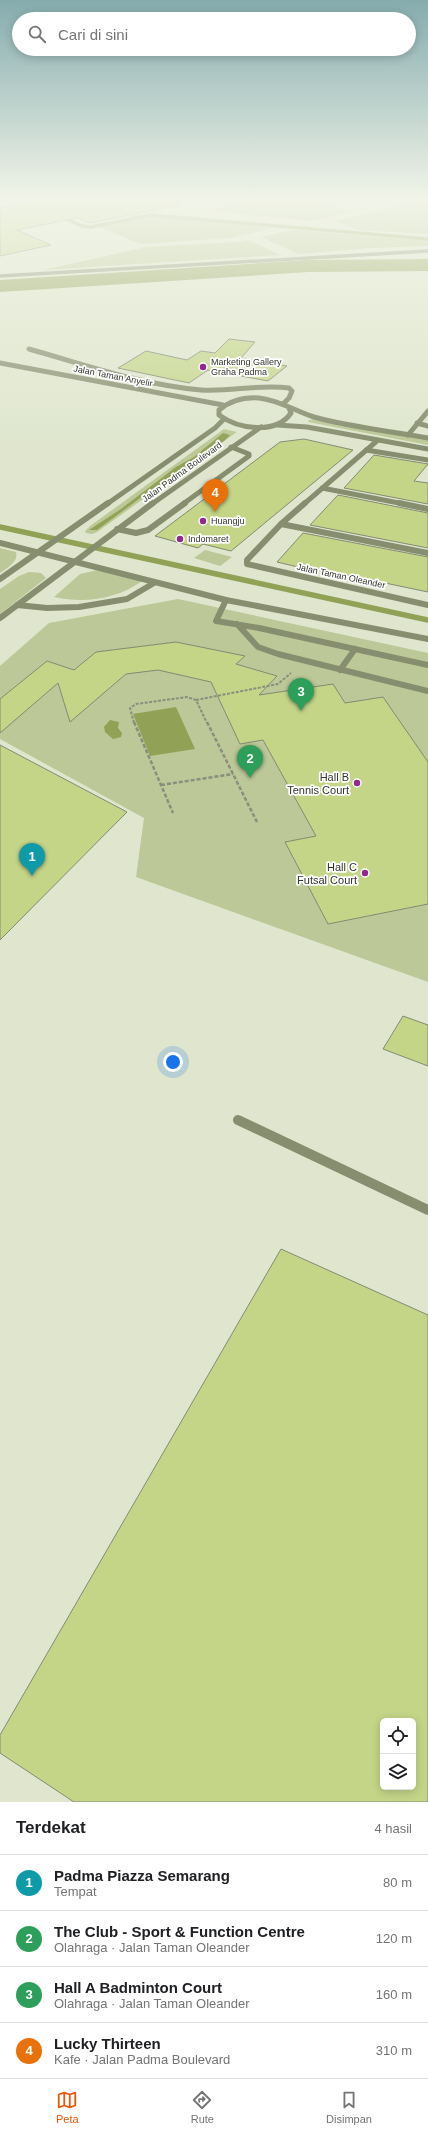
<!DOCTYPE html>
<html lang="id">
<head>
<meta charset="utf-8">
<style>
  :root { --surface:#fff; --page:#f6f6f6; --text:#202124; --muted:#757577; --line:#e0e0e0; --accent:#ea580c }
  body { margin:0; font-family:Helvetica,sans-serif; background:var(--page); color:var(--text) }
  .controls { position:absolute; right:12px; bottom:12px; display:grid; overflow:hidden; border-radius:6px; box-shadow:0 2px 10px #0003 }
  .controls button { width:36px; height:36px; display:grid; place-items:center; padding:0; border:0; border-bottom:1px solid var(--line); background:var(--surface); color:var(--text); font:20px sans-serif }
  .you { position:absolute; left:173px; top:1062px; width:14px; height:14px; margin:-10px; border:3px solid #fff; border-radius:50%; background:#1a73e8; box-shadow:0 0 0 6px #1a73e833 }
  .badge { display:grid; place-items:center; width:26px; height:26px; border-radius:50%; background:var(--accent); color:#fff; font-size:13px; font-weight:700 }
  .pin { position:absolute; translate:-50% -33px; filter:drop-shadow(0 1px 2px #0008) }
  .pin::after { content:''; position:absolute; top:21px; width:14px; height:12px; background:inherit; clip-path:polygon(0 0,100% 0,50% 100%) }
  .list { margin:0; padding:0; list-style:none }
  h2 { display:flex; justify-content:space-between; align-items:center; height:52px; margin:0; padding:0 16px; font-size:17px }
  h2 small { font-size:13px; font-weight:400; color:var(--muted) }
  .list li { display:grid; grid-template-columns:26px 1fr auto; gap:12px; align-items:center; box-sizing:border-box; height:56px; padding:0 16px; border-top:1px solid var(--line) }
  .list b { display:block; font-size:15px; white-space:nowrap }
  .list p { margin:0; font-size:13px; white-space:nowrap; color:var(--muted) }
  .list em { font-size:13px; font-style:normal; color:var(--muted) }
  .icon { flex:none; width:22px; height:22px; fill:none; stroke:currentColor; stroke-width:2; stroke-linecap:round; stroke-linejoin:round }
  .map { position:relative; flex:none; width:428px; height:1802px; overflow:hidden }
  .search { position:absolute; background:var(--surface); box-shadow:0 2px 10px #0003; left:12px; right:12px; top:12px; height:44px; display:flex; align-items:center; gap:10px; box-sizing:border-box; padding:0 14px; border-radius:22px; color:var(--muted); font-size:15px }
  .sheet { height:276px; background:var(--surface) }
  nav { display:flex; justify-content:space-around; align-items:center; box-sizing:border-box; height:56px; border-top:1px solid var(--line); background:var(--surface); font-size:11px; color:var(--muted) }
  nav a { display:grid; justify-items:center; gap:2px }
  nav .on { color:var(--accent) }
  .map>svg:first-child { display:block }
  .green { fill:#bcc897 }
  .water { fill:#91a156 }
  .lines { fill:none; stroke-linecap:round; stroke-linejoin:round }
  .stream-far1 { stroke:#91a156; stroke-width:3.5 }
  .stream { stroke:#91a156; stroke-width:5.5 }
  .river { fill:#91a156; fill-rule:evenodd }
  .building { fill:#c4d588; stroke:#848a74; fill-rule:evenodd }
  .path-far1 { stroke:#8a8e7d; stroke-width:2; stroke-dasharray:3 1.5; stroke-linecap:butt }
  .path { stroke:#8a8e7d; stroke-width:2.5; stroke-dasharray:4 2; stroke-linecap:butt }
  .lane-far1 { stroke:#878e6f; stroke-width:5 }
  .lane { stroke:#878e6f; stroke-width:6 }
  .street-far3 { stroke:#878e6f; stroke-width:3.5 }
  .street-far2 { stroke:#878e6f; stroke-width:5 }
  .street-far1 { stroke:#878e6f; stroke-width:6 }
  .street { stroke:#878e6f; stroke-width:10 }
  .poi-dot { fill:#912a8f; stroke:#fff; stroke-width:1.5 }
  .labels { text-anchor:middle; stroke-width:3.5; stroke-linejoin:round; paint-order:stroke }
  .far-poi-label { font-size:9px; fill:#34362d; stroke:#fff; text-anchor:start }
  .far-street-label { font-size:9px; fill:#34362d; stroke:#fff }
  .poi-label { font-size:11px; fill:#34362d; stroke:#fff; text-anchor:end }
</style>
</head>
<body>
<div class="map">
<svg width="428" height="1802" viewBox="0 0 428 1802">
  <rect width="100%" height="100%" fill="#dfe6cd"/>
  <!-- green -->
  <path class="green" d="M274,196h31l46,16 -38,9 -103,-10z
    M428,200v34l-69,-4 -25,-9z
    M155,216l117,12 -41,10 -91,6 -41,-17z
    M293,230l135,11v5l-56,2 -74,6 -37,-17z
    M248,240l33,15 -238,15 103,-23 91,-5z
    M314,419l114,21v5l-120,-23 1,-2z
    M224,429l13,3 -140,100 -5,2 -6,-1 -1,-2 5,-5z
    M0,548l16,4c3,10 -9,16 -16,21z
    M205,550l27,7 -12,9 -26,-8z
    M98,570l44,11c-25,18 -57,23 -88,16l26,-23z
    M29,572l12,1 5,5 -46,36v-25l19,-13z
    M178,599l250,54v329l-292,-105 8,-59 -144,-79v-73l49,-43z"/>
  <!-- water -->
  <path class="water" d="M223,433l7,2 -6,6 -37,23 -23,19 -9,4 -58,43h-8l32,-21 55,-42 18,-10z
    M176,707l19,42 -45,7 -17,-42z
    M110,720l9,2 -1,6 4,5 -1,4 -8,2 -8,-7 -1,-5z"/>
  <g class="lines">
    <!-- stream-far1 -->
    <path class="stream-far1" d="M59,216l23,10 9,1 59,-12 278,24"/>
    <!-- stream -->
    <path class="stream" d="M0,527l428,93"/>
    <!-- river -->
    <path class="river" d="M428,259v12l-120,1 -308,20v-12l308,-20z"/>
  </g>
  <!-- building -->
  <path class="building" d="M70,196h107l1,9 -88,18 -13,-5 -60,12 34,15 -51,11v-48z
    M229,339l26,3 -14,16 46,8 -19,15 -60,-11 -19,13 -71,-15 28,-17 41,9 14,-9 14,2z
    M304,439l49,11 -122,101 -28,-7 -5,4 -43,-12 125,-94z
    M374,455l54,9 -14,17 14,2v21l-84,-16z
    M338,495l90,18v35l-118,-23z
    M303,533l125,24v35l-129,-27 -1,2 -21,-5z
    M176,642l69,14 -9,8 41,12 -18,19 74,-11 12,19 38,-6 45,65v142l-100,20 -43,-82 31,-6 -53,-96 -23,4 -29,-62 -53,-12 -32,4 -56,48 -12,-39 -58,50v-34l47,-38 27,9 22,-18z
    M0,745l127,67 -127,128z
    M403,1016l25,9v41l-45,-17z
    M281,1249l147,66v487h-354l-74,-49v-18zM383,1721h30v66h-30z"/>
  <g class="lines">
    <!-- path-far1 -->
    <path class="path-far1" d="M196,700l82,-16 13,-11
      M134,723l-4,-15 6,-4 51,-7 9,3 11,23"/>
    <!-- path -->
    <path class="path" d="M134,722l39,91
      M207,722l50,100
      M161,785l72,-11"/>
    <!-- lane-far1 -->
    <path class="lane-far1" d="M29,349c57,16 113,36 172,41 29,2 58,-6 88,-2l3,3 -3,7 -6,6
      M417,423l11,3
      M366,450l62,10
      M183,504l66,-48v-2l-18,-7"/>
    <!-- lane -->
    <path class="lane" d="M117,529l19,4 12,-3 37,-27
      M226,600l-10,21 43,7 169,37
      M237,624l21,23 20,7 150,37
      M340,670l15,-21"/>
    <!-- street-far3 -->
    <path class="street-far3" d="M0,276l428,-25"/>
    <!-- street-far2 -->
    <path class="street-far2" d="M0,363l223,42
      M289,408l2,5c-15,22 -53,16 -72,2v-5c12,-10 25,-13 40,-12 20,2 36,13 55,19 36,10 76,14 114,21
      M277,425l30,2 121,22
      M408,435l20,-24
      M322,488l82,16
      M107,504l108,-76 8,-8
      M152,504l109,-77
      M304,504l74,-64"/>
    <!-- street-far1 -->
    <path class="street-far1" d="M305,503l-24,21 -34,36v4l181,41
      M399,503l29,6
      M281,524l147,29
      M0,543l226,57 202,39
      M0,579l108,-76
      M17,605l30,3 32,-1 48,-8 27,-16
      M0,618l153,-115"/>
    <!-- street -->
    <path class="street" d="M238,1120l190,90"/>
  </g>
  <!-- sky -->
  <linearGradient id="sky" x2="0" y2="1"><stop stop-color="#85acae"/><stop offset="0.44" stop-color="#f1f4e8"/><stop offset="1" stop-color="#f1f4e8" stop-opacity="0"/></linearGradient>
  <rect width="428" height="449" fill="url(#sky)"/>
  <!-- markers -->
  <g class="poi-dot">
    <circle cx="203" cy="367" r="4"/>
    <circle cx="203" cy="521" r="4"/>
    <circle cx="180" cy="539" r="4"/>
    <circle cx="357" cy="783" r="4"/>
    <circle cx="365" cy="873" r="4"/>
  </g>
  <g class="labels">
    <!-- far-poi labels -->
    <g class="far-poi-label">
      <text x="211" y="365">Marketing Gallery<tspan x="211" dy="10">Graha Padma</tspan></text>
      <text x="211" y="524">Huangju</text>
      <text x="188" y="542">Indomaret</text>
    </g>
    <!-- far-street labels -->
    <g class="far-street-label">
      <text transform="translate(113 376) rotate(11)" y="3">Jalan Taman Anyelir</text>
      <text transform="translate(182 472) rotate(-36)" y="3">Jalan Padma Boulevard</text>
      <text transform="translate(341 576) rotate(12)" y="3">Jalan Taman Oleander</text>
    </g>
    <!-- poi labels -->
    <g class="poi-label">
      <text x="349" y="781">Hall B<tspan x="349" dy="13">Tennis Court</tspan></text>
      <text x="357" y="871">Hall C<tspan x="357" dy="13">Futsal Court</tspan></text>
    </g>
  </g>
</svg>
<div class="controls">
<button><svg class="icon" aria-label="locate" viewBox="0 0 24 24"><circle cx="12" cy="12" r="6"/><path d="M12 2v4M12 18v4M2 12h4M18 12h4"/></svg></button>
<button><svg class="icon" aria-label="layers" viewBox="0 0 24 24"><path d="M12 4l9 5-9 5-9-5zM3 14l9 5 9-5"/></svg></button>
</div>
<div class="you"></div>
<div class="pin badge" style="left:32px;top:876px;background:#0f9aa8">1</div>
<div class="pin badge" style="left:250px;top:778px;background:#2e9e5b">2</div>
<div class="pin badge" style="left:301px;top:711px;background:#2e9e5b">3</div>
<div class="pin badge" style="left:215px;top:512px;background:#e8710a">4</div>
<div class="search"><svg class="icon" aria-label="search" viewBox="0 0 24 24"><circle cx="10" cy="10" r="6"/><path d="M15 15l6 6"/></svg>Cari di sini</div>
</div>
<section class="sheet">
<h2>Terdekat<small>4 hasil</small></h2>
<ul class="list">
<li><span class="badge" style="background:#0f9aa8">1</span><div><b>Padma Piazza Semarang</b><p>Tempat</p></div><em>80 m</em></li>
<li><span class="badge" style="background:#2e9e5b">2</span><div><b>The Club - Sport &amp; Function Centre</b><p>Olahraga · Jalan Taman Oleander</p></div><em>120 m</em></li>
<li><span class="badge" style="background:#2e9e5b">3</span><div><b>Hall A Badminton Court</b><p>Olahraga · Jalan Taman Oleander</p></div><em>160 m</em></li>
<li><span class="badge" style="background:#e8710a">4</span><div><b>Lucky Thirteen</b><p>Kafe · Jalan Padma Boulevard</p></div><em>310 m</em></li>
</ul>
</section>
<nav>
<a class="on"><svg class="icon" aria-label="map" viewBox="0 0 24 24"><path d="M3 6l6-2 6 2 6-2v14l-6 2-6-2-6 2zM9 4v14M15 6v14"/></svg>Peta</a>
<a><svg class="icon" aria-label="directions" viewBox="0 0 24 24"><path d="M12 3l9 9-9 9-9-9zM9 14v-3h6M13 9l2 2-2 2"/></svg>Rute</a>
<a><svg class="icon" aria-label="saved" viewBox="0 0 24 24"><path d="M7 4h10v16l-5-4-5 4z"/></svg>Disimpan</a>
</nav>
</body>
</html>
